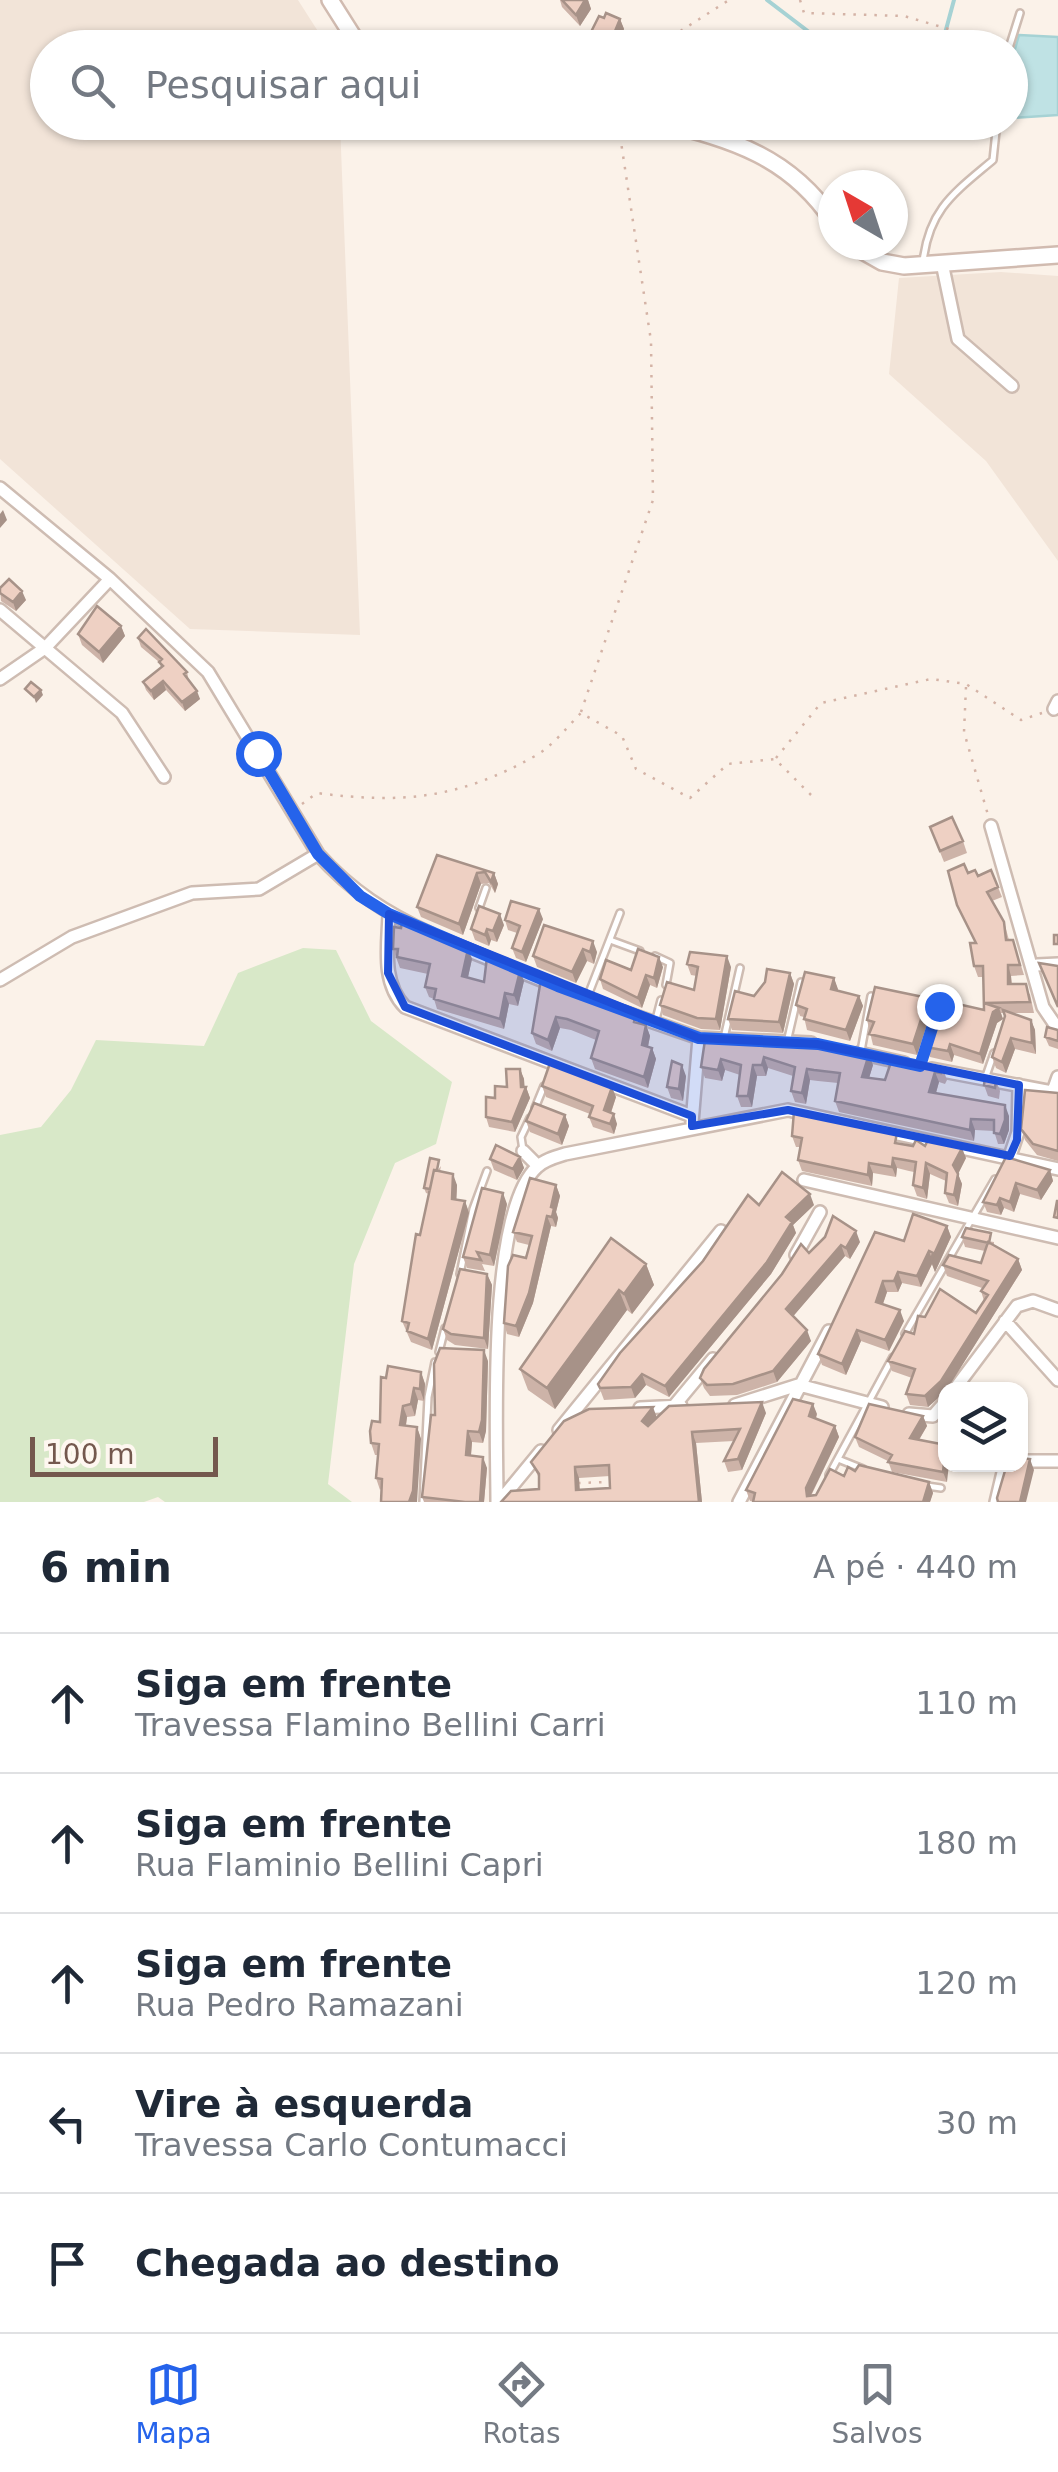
<!DOCTYPE html>
<html lang="pt">
<head>
<meta charset="utf-8">
<style>
  :root { --surface:#fff; --page:#f2f2f3; --text:#1f2937; --muted:#747a83; --line:#e0e1e3; --accent:#2563eb }
  body { margin:0; font-family:"DejaVu Sans",sans-serif; background:var(--page); color:var(--text) }
  .controls { position:absolute; right:30px; bottom:30px; display:grid; overflow:hidden; border-radius:20px; box-shadow:0 2px 8px #0004 }
  .controls button { width:90px; height:90px; display:grid; place-items:center; padding:0; border:0; border-bottom:2px solid var(--line); background:var(--surface); color:var(--text); font:50px sans-serif }
  .compass { position:absolute; left:818px; top:170px; width:90px; height:90px; border-radius:50%; background:var(--surface); box-shadow:0 2px 8px #0004; rotate:321deg }
  .scale { position:absolute; left:30px; bottom:25px; width:188px; box-sizing:border-box; padding-left:10px; border:5px solid #74584e; border-top:0; font-size:28px; line-height:35px; white-space:nowrap; color:#74584e; -webkit-text-stroke:8px #fef7f0; paint-order:stroke }
  .stop { position:absolute; width:30px; height:30px; margin:-22px; border:8px solid #2563eb; border-radius:50%; background:#fff }
  .stop.end { background:#2563eb; border-color:#fff; box-shadow:0 2px 10px #0008 }
  .list { margin:0; padding:0; list-style:none }
  h2 { display:flex; justify-content:space-between; align-items:center; height:130px; margin:0; padding:0 40px; font-size:42px }
  h2 small { font-size:32px; font-weight:400; color:var(--muted) }
  .list li { display:grid; grid-template-columns:65px 1fr auto; gap:30px; align-items:center; box-sizing:border-box; height:140px; padding:0 40px; border-top:2px solid var(--line) }
  .list b { display:block; font-size:38px; white-space:nowrap }
  .list p { margin:0; font-size:32px; white-space:nowrap; color:var(--muted) }
  .list em { font-size:32px; font-style:normal; color:var(--muted) }
  .icon { flex:none; width:55px; height:55px; fill:none; stroke:currentColor; stroke-width:2; stroke-linecap:round; stroke-linejoin:round }
  .map { position:relative; flex:none; width:1058px; height:1502px; overflow:hidden }
  .search { position:absolute; background:var(--surface); box-shadow:0 2px 8px #0004; left:30px; right:30px; top:30px; height:110px; display:flex; align-items:center; gap:25px; box-sizing:border-box; padding:0 35px; border-radius:55px; color:var(--muted); font-size:38px }
  .sheet { height:830px; background:var(--surface) }
  nav { display:flex; justify-content:space-around; align-items:center; box-sizing:border-box; height:140px; border-top:2px solid var(--line); background:var(--surface); font-size:28px; color:var(--muted) }
  nav a { display:grid; justify-items:center; gap:5px }
  nav .on { color:var(--accent) }
  .map>svg:first-child { display:block }
  .residential { fill:#f2e4d8 }
  .green { fill:#d8e8c8 }
  .water { fill:#bfe2e4; stroke:#a6d2d4; stroke-width:2.5 }
  .lines { fill:none; stroke-linecap:round; stroke-linejoin:round }
  .stream { stroke:#a6d2d4; stroke-width:4 }
  .lane-casing { stroke:#cebcb2; stroke-width:10 }
  .street-casing { stroke:#cebcb2; stroke-width:16 }
  .secondary-casing { stroke:#d1bbb0; stroke-width:20 }
  .path { stroke:#d4b3a6; stroke-width:2.5; stroke-dasharray:2.5 8; stroke-linecap:butt }
  .lane { stroke:#fff; stroke-width:5 }
  .street { stroke:#fff; stroke-width:11 }
  .secondary { stroke:#fff; stroke-width:15 }
  .wall { fill:#cdb3a8; fill-rule:evenodd }
  .shaded-wall { fill:#a79288 }
  .building { fill:#eed0c3; stroke:#a79288; stroke-width:2.5; fill-rule:evenodd }
  .route { stroke:#2563eb; stroke-width:12 }
  .marked { fill:#1d4ed8; fill-opacity:0.2; stroke:#1d4ed8; stroke-width:8; stroke-linejoin:round }
</style>
</head>
<body>
<div class="map">
<svg width="1058" height="1502" viewBox="0 0 1058 1502">
  <rect width="100%" height="100%" fill="#fbf2e9"/>
  <!-- residential -->
  <path class="residential" d="M0,0h298l30,47 -280,1v74l292,1 20,512 -170,-6 -190,-170z
    M1001,272l57,4v285l-72,-100 -97,-87 10,-96z"/>
  <!-- green -->
  <path class="green" d="M303,948l33,2 35,71 81,61 -16,62 -41,19 -41,101 -26,220 24,18h-187l-7,-5 -14,5h-144v-367l41,-8 30,-37 25,-50 108,6 34,-73z"/>
  <!-- water -->
  <path class="water" d="M1019,35l39,2v78l-47,3v-55z"/>
  <g class="lines">
    <!-- stream -->
    <path class="stream" d="M767,0l63,48
      M941,48l13,-48"/>
    <!-- lane casing -->
    <g class="lane-casing">
      <path id="lane" d="M1009,48l11,-35
        M923,262c6,-53 31,-69 70,-102l4,-38
        M479,908l7,-20
        M610,940l30,11
        M655,956l15,7 -4,22
        M587,998l33,-85
        M655,1023l6,-23
        M933,1025l6,-19
        M724,1038l16,-70
        M788,1038l13,-56
        M861,1051l10,-55
        M920,1066l8,-25
        M986,1076l8,-23
        M535,1108l9,-22
        M523,1150l-2,-13 9,-19
        M460,1274l13,-65 14,-38
        M905,1334l90,-155
        M439,1352l6,-24
        M838,1459l25,10
        M829,1475l64,-118
        M927,1486l14,2
        M423,1502l5,-105 7,-35"/>
    </g>
    <!-- street casing -->
    <g class="street-casing">
      <path id="street" d="M942,263l16,76 54,47
        M0,488l110,91 98,93 110,182c33,37 68,59 113,80
        M0,610l122,103 42,64
        M0,679l45,-31 65,-69
        M1054,709l4,-8
        M991,826l52,181 15,22
        M389,914c-1,32 -8,68 16,93l287,109
        M457,946l94,38
        M1037,965l21,-1
        M0,980l72,-43 120,-44 67,-4 59,-35
        M624,1012l75,26 112,5
        M859,1053l45,10
        M932,1069l126,24
        M1053,1091l5,-14
        M692,1123l7,-85
        M523,1151l15,15
        M1010,1156l8,-24 1,-47
        M804,1180l254,58
        M796,1255l24,-43
        M1005,1321l53,59
        M799,1385l83,22
        M954,1390l63,-84 16,-5 25,9
        M735,1405l63,-20
        M674,1406l39,-47
        M640,1408l41,-2
        M909,1414l24,2 13,-15
        M559,1430l162,-199
        M1020,1461h38
        M497,1502c0,-69 -10,-289 40,-335 7,-7 18,-10 28,-13l223,-44 270,59
        M499,1502l42,-51
        M739,1502l90,-171
        M996,1502l9,-38"/>
    </g>
    <!-- secondary casing -->
    <g class="secondary-casing">
      <path id="secondary" d="M330,0l26,41 14,7
        M383,48l56,-7 29,7
        M660,122c72,17 130,35 173,99
        M852,245l30,17 22,4 154,-11"/>
    </g>
    <!-- path -->
    <path class="path" d="M800,0l4,13 100,3 96,28
      M654,48l75,-48
      M966,687l-2,45 24,83
      M581,712l72,-212 -2,-159 -33,-219
      M776,758l45,-55 110,-24 35,5 55,36 21,-7
      M302,804l15,-11c84,11 142,6 218,-37 17,-9 32,-29 46,-43l41,23 14,33 54,29 38,-34 47,-5 38,38
      M578,1483l32,-1"/>
    <!-- lane -->
    <use href="#lane" class="lane"/>
    <!-- street -->
    <use href="#street" class="street"/>
    <!-- secondary -->
    <use href="#secondary" class="secondary"/>
  </g>
  <!-- wall -->
  <path class="wall" d="M560,0h28l3,9 -11,17 -18,-19z
    M604,18l16,1 4,10 -7,18 -5,-2 -2,3z
    M961,122h22l-1,5h-19z
    M0,588l26,12 -10,11 -15,-10z
    M121,626l4,10 -22,27 -21,-18 -4,-11z
    M138,638l49,34 2,9 11,18 -15,12 -19,-21 -12,10 -8,-10 -3,-8 18,-15 -2,-5 -18,-15z
    M930,827l33,14 4,12 -23,9z
    M437,855l57,18 4,11 -3,9 -6,-10 -8,1 -18,51 -42,-18 -4,-10z
    M991,870l11,27 -10,4 12,21 5,18h4l11,35 -13,1 1,8 18,10 4,19h-22l19,7 4,10 1,24 -21,-5 -9,24 -10,-5 -4,-11 13,-41 -1,-3h-3l2,6 -6,4 -14,41 -29,-9 -2,7 -22,-5 -4,-10 16,-23 42,-14 -1,-33h-5l-4,-11 1,-23 -18,-38 11,-32 10,3z
    M543,919l-17,43 -10,-4 -4,-10 5,-15 -9,-3 -3,-10z
    M504,925l-7,17 -6,-2 -2,6 -14,-6 -4,-11z
    M544,925l53,27 -3,12 -7,-3 -11,22 -39,-16 -4,-11z
    M393,949h75l4,10 -4,18 16,5 36,-11 4,10 -6,25 -9,-2 -5,25 -67,-20 -3,-10 -5,-2 -4,-10 3,-13 -28,-6z
    M687,964l44,3 -11,63 -19,-1 -38,-14 -3,-10 34,-15 3,-14 -6,-1z
    M663,967l-6,21 -7,-3 -8,23 -39,-19 -3,-10 31,-9z
    M790,973l4,11 -11,49 -51,-3 -4,-11 26,-23z
    M834,978l4,13 21,5 4,10 -13,35 -43,-11 -3,-13 -4,-1 -4,-11z
    M541,979l94,37 3,7 8,2 4,11 -2,11 4,1 4,11 -8,29 -53,-19 -4,-11 5,-18 -25,-10 -11,-2 -8,23 -16,-7 -4,-11z
    M928,998l4,11 -15,46 -44,-10 -6,-25z
    M1058,1030v19l-9,-3 -4,-9z
    M705,1040l168,25 -4,13 16,2 58,-11 4,11 -2,4 -6,-2 -3,11 73,23v14l-5,14h-6l-4,-13 -19,-1 -1,11 -135,-29 -4,-11 3,-18 -20,-2 -8,-1 -4,24 -11,-2 -4,-11 2,-15 -25,-8 -2,8h-9l-5,31h-11l-4,-11 3,-21 -15,-5 -3,11 -17,-3 -4,-11z
    M520,1069l4,10v8h2l4,11 -15,34 -26,-5 -3,-10 9,-19 12,-11z
    M686,1076l-3,25 -12,-3 -4,-11z
    M996,1080l4,11 -1,8 -11,-3 -4,-11z
    M542,1086l74,11 -5,16 6,11 -3,10 -21,-7 -4,-10 1,-3 -44,-17z
    M1058,1093v68l-21,-6 -12,-15 -4,-11z
    M565,1115l4,11 -7,19 -32,-13 -4,-11z
    M792,1136l121,10h12l41,12 -8,16 4,10 -4,22 -9,-3 -4,-10 1,-12 -16,-7 -3,25 -10,-3 -4,-11 1,-13 -5,-1 -12,-3 -1,9 -23,-4 -1,13 -70,-15 -4,-11 2,-13h-4z
    M520,1157l4,11 -7,12 -23,-10 -4,-11z
    M1006,1157l44,13 3,11 -12,19 -21,-6 -6,18 -10,-4 -3,7 -14,-3 -4,-10z
    M441,1166l-1,5 17,14 -1,15 9,1 4,12 -37,137 -21,-8 -9,-21 27,-127 -3,-1 -2,-5z
    M556,1185l4,11 -4,16 2,6 -2,9 -5,-1 -18,77 -14,34 -12,-3 -3,-11 25,-78 -12,-3 -4,-10z
    M507,1204l-13,62 -12,-2 3,7 -18,-3 -4,-11z
    M759,1205h55l-21,20 3,8 -25,41 -102,123 -23,-12 -11,13 -31,2 -6,-16z
    M947,1226l4,11 -16,35 -3,-8 -11,23 -19,-4 -4,9h-11l-4,12 21,17 -15,30 -28,-10 -15,34 -24,-10 -4,-11 86,-113z
    M962,1237l32,5v3l24,14 4,11 -77,122 -17,15 -18,-2 -4,-11 6,-16 -20,-7 -4,-10 26,-27 11,-17 51,-4 8,-12 -3,-10 1,-3 -35,-12 -4,-11 38,-2 4,-12 -20,-4z
    M860,1242l-10,17 -5,-3 -52,60 18,25 -34,41 -40,13 -27,1 -6,-8 -4,-10 109,-125z
    M646,1264l8,21 -22,29 -5,-4 -72,99 -27,-19 -8,-21z
    M487,1274l5,11 -4,64 -33,-4 -8,-5 -4,-11z
    M488,1361l-2,70 -3,12 -11,-1 -1,14 16,12 -3,34h-60l-2,-5 13,-82z
    M421,1372l4,12 -1,17 -6,-1 -3,16 -8,1 -1,9 11,1 4,12 -41,51 -4,-12 2,-23h-3l-4,-12 9,-21 6,-44z
    M766,1413l-24,57 -14,2 -4,-11 10,-20 -38,2 6,59 -163,-13v-11l-8,-16 126,-44zM610,1476v12l-30,2 -1,-12z
    M817,1414l-1,5 19,7 4,11 -28,59 5,-1 28,-19 11,-5 74,11 4,11 -3,9 -180,-1 -4,-11z
    M923,1416l4,10 -8,14 27,5 1,37 -55,-10 -4,-11 -29,-14 -4,-10z"/>
  <!-- shaded-wall -->
  <path class="shaded-wall" d="M585,0h3l3,9 -11,17 -4,-11z
    M620,19l4,10 -7,18 -4,-11z
    M608,34l4,11 -2,3h-10z
    M3,510l4,10 -7,8v-14z
    M22,591l4,9 -10,11 -3,-9z
    M121,626l4,10 -22,27 -4,-11z
    M163,681l3,9 -12,10 -3,-9z
    M41,690l2,5 -7,8 -2,-6z
    M197,691l3,8 -15,12 -3,-9z
    M477,873l4,11 -18,51 -4,-11z
    M494,873l4,11 -3,9 -4,-11z
    M539,909l4,10 -17,43 -4,-10z
    M500,914l4,11 -7,17 -4,-11z
    M487,929l4,11 -2,6 -4,-11z
    M593,941l4,11 -3,12 -4,-12z
    M468,949l4,10 -6,27 -4,-10z
    M583,949l4,12 -11,22 -4,-11z
    M727,956l4,11 -11,63 -4,-11z
    M659,957l4,10 -6,21 -3,-10z
    M1008,965l3,11 1,19 -4,-11z
    M520,971l4,10 -6,25 -4,-11z
    M790,973l4,11 -11,49 -4,-11z
    M646,975l4,10 -8,23 -4,-10z
    M834,978l4,11 -3,11 -4,-11z
    M505,993l4,11 -5,25 -4,-10z
    M859,996l4,10 -13,35 -4,-11z
    M928,998l4,11 -15,46 -4,-11z
    M999,1008l4,11 -6,4 -14,41 -3,-10 13,-42z
    M556,1017l4,11 -8,23 -4,-11z
    M1031,1020l4,10 1,24 -4,-11z
    M646,1025l4,11 -4,20 -4,-11z
    M1011,1038l4,11 -9,24 -4,-11z
    M950,1044l4,11 -2,7 -4,-11z
    M652,1048l4,11 -8,29 -4,-11z
    M869,1054l4,11 -7,23 -4,-11z
    M764,1057l4,11 -2,8 -4,-11z
    M721,1059l4,11 -3,11 -4,-11z
    M682,1065l4,11 -3,25 -4,-12z
    M753,1065l4,11 -5,31 -4,-11z
    M520,1069l4,10 1,12 1,-4 4,11 -15,34 -3,-10 9,-35z
    M807,1069l3,11 -4,24 -4,-11z
    M935,1072l4,10 -6,21 -4,-11z
    M612,1087l4,10 -8,24 -4,-11z
    M1005,1105l4,11v14l-5,14 -4,-10z
    M614,1114l3,10 -3,10 -4,-10z
    M565,1115l4,11 -7,19 -4,-11z
    M971,1119l4,11 -1,11 -4,-11z
    M962,1148l4,10 -8,16 4,10 -4,22 -4,-11 -1,-30z
    M520,1157l4,11 -7,12 -4,-11z
    M893,1158l4,10 -1,9 -4,-10z
    M869,1163l4,10 -1,13 -4,-11z
    M926,1163l4,11 -3,25 -4,-11z
    M1050,1170l3,11 -12,19 -4,-10z
    M453,1174l4,11 -1,25 -4,-11z
    M1016,1183l4,11 -6,18 -4,-10z
    M556,1185l4,11 -4,16 2,6 -2,9 -4,-10 -1,-10z
    M503,1193l4,11 -13,62 -4,-11z
    M810,1194l4,11 -21,20 3,8 -25,41 -102,123 -4,-11 121,-169z
    M1000,1198l4,10 -3,7 -4,-10z
    M465,1201l4,12 -37,137 -4,-11z
    M547,1216l4,10 -18,77 -14,34 -3,-11z
    M947,1226l4,11 -16,35 -3,-8 -11,23 -4,-11 12,-25 3,8z
    M856,1231l4,11 -10,17 -4,-11z
    M841,1245l4,11 -55,64 -4,-11z
    M1018,1259l4,11 -76,121 -18,16 -3,-11z
    M646,1264l8,21 -22,29 -8,-20z
    M898,1272l4,11 -4,9 -4,-11z
    M487,1274l5,11 -4,64 -4,-11z
    M883,1281l4,11 -7,20 -4,-10z
    M619,1290l8,20 -72,99 -8,-21z
    M900,1310l4,11 -15,30 -4,-11z
    M807,1330l4,11 -34,41 -4,-11z
    M857,1330l4,11 -15,34 -4,-11z
    M484,1350l4,11 -2,70 -3,12 -4,-11z
    M421,1372l4,12 -1,17 -4,-12z
    M642,1374l4,11 -11,13 -4,-11z
    M414,1388l4,12 -3,16 -4,-12z
    M762,1402l4,11 -24,57 -4,-11z
    M813,1404l4,10 -5,13 -3,-11z
    M403,1406l4,11 -3,20 -4,-12z
    M653,1407l4,11 -11,14 -4,-11z
    M923,1416l4,10 -13,22 -4,-10z
    M835,1426l4,11 -30,62 1,3 -4,-14z
    M417,1427l4,12 -4,63h-8z
    M468,1431l4,11 -2,24 -4,-11z
    M692,1432l4,11 6,59h-3z
    M946,1452v12h3l-2,18 -4,-10z
    M483,1457l4,11 -3,34h-4z
    M1030,1459l4,11 -8,32h-6z
    M575,1467l4,11 1,23 -4,-11z
    M929,1482l4,11 -3,9h-7z"/>
  <!-- building -->
  <path class="building" d="M562,0h23l-9,15z
    M606,13l14,6 -7,17 -5,-2 -8,14h-17l16,-32 5,2z
    M9,579l13,12 -9,11 -13,-9v-5z
    M97,606l24,20 -22,26 -21,-18z
    M146,629l41,43 -3,2 13,17 -15,11 -19,-21 -12,10 -8,-9 20,-16 -4,-4 3,-3 -24,-21z
    M31,682l10,8 -7,7 -9,-8z
    M952,817l11,24 -23,10 -10,-24z
    M437,855l57,18 -3,9 -6,-10 -8,1 -18,51 -42,-17z
    M964,864l4,9 7,-3 3,6 13,-6 7,17 -11,5 17,30 2,18h7l7,25h-12v19h18l4,18 -46,1 15,5 -6,4 -13,42 -30,-10 -2,7 -22,-4 7,-25 9,2 7,-22 35,8 -1,-44h-9l-4,-23h6l-19,-38 -9,-34z
    M511,901l28,8 -17,43 -10,-4 8,-22 -15,-6z
    M479,906l21,8 -7,17 -6,-2 -2,6 -14,-6z
    M402,922l66,27 -6,27 22,6 3,-25 33,14 -6,24 -9,-2 -5,26 -66,-20 2,-10 -11,-2 5,-23 -33,-7 1,-8h-5l1,-22 7,1z
    M544,925l49,16 -3,11 -7,-3 -11,23 -39,-16z
    M1054,935h4v9h-4z
    M638,949l21,8 -5,21 -8,-3 -8,23 -38,-19 6,-19 25,10z
    M690,952l37,4 -11,63 -19,-1 -37,-13 7,-23 27,8 4,-23 -11,-3z
    M1039,963l19,3v41z
    M767,969l23,4 -11,49 -51,-3 7,-28 19,5 11,-14z
    M805,972l29,6 -3,11 28,7 -13,34 -42,-11 3,-10 -11,-4z
    M541,979l94,37 -1,6 12,3 -4,20 10,3 -8,29 -53,-19 8,-27 -32,-12 -11,-2 -8,23 -16,-7z
    M875,987l53,11 -15,46 -44,-10 5,-12 -7,-2z
    M1003,1010l28,10 1,23 -21,-5 -9,24 -10,-5 13,-41z
    M1047,1027l11,3v11l-13,-4z
    M705,1040l107,2 57,12 -7,23 23,3 7,-21 51,10 -2,4 -6,-1 -6,20 76,13v15l-5,14 -6,-1v-13l-23,-1 -1,11 -135,-29 5,-28 -26,-3 -7,-1 -5,24 -11,-2 4,-24 -31,-10 -2,8h-9l-5,31h-11l4,-31 -20,-6 -3,11 -17,-3z
    M672,1061l10,4 -3,24 -12,-2z
    M550,1063l62,24 -8,23 10,4 -4,10 -21,-7 4,-11 -51,-20z
    M506,1069h14l1,18h5l-14,35 -26,-5v-20l9,1v-12l12,1z
    M985,1077l11,3 -1,8 -11,-3z
    M1025,1090l33,3v58l-25,-7 -12,-15z
    M534,1103l31,12 -7,19 -32,-13z
    M794,1111l103,22 -2,10 18,3 3,-6 9,6 3,-6 34,8 -9,17 5,9 -4,21 -9,-2 2,-20 -21,-10 -3,25 -10,-3 3,-23 -11,-2 -12,-2 -1,9 -23,-4 -1,12 -70,-15 4,-22 -10,-2z
    M496,1145l24,12 -7,12 -23,-10z
    M1006,1157l44,13 -13,20 -21,-7 -6,19 -10,-4 -3,7 -14,-3z
    M430,1158l9,2 -2,10h-3l-4,19 -6,-1z
    M434,1170l19,4 -1,25 13,2 -37,138 -21,-8 2,-8 -7,-2 14,-87 4,1z
    M782,1172l28,22 -24,23 6,5 -25,40 -102,124 -23,-12 -11,13 -31,1 -2,-4 22,-31 83,-92 45,-66 11,10z
    M530,1178l26,7 -5,22 3,1 -2,9 -5,-1 -18,77 -13,33 -12,-3 4,-57 5,-11 13,3 6,-22 -19,-4z
    M482,1188l21,5 -13,62 -13,-3 4,8 -18,-3z
    M1057,1201h1v17l-4,-1z
    M913,1214l34,12 -16,35 2,-8 -4,-2 -12,25 -19,-4 -4,9h-11l-7,21 24,8 -15,30 -28,-10 -15,34 -24,-10 57,-122 29,9z
    M833,1216l23,15 -10,17 -5,-3 -55,64 21,21 -34,41 -40,13 -26,1 -7,-7 4,-9 78,-95 19,-30 8,9 16,-16z
    M966,1228l25,5 -2,10 -27,-6z
    M611,1238l35,26 -22,30 -5,-4 -72,98 -27,-19z
    M988,1242l30,17 -77,122 -16,15 -19,-2 9,-25 -27,-8 4,-7 13,-23 9,3 4,-18 7,1 15,-28 36,24 12,-18 -7,-4 7,-10 -45,-16 6,-10 32,8z
    M460,1269l27,5 -3,64 -33,-4 -8,-5z
    M440,1348l44,2 -2,70 -3,12 -11,-1 -2,24 17,2 -3,45h-15l-43,-5 9,-82h4l-1,-51z
    M388,1366l33,6 -1,17 -6,-1 -3,16 -8,2 -3,19 17,2 -4,64 -4,11h-28l1,-23 -6,-1 3,-34 -8,-1 -1,-12 2,-10 8,1 1,-45 5,1z
    M793,1399l20,5 -4,12 26,10 -29,62 1,8 9,-1 14,-26 14,7 4,-9 7,4 4,-6 70,17 -6,20h-170l2,-9 -9,-3z
    M762,1402l-24,57 -14,2 16,-32 -48,3 7,70h-198l10,-11 28,-2v-15l-8,-12 33,-41 25,-12 64,-2 -11,14 6,5 21,-20zM609,1465l1,23 -34,2 -1,-23z
    M869,1404l54,12 -13,22 36,7 -3,27 -55,-10 4,-7 -37,-18z
    M1020,1458l10,1 -10,43h-22l-1,-4 10,-34h13z"/>
  <g class="lines">
    <!-- route -->
    <path class="route" d="M258,753l60,101 42,42 29,18 169,72 141,52 119,6 102,22 19,-60"/>
  </g>
  <!-- marked area -->
  <path class="marked" d="M389,914l310,124 118,6 202,41 -2,55 -7,16 -222,-46 -96,16v-10l-287,-109 -17,-34z"/>
</svg>
<div class="controls">
<button><svg class="icon" aria-label="layers" viewBox="0 0 24 24"><path d="M12 4l9 5-9 5-9-5zM3 14l9 5 9-5"/></svg></button>
</div>
<svg class="compass" viewBox="-18 -18 36 36"><path d="M0-13l5 13h-10z" fill="#e53935"/><path d="M0 13l5-13h-10z" fill="#747a83"/></svg>
<div class="scale">100 m</div>
<div class="stop" style="left:258px;top:753px"></div>
<div class="stop end" style="left:939px;top:1006px"></div>
<div class="search"><svg class="icon" aria-label="search" viewBox="0 0 24 24"><circle cx="10" cy="10" r="6"/><path d="M15 15l6 6"/></svg>Pesquisar aqui</div>
</div>
<section class="sheet">
<h2>6 min<small>A pé · 440 m</small></h2>
<ul class="list">
<li><svg class="icon" aria-label="ahead" viewBox="0 0 24 24"><path d="M12 20V5M6 11l6-6 6 6"/></svg><div><b>Siga em frente</b><p>Travessa Flamino Bellini Carri</p></div><em>110 m</em></li>
<li><svg class="icon" aria-label="ahead" viewBox="0 0 24 24"><path d="M12 20V5M6 11l6-6 6 6"/></svg><div><b>Siga em frente</b><p>Rua Flaminio Bellini Capri</p></div><em>180 m</em></li>
<li><svg class="icon" aria-label="ahead" viewBox="0 0 24 24"><path d="M12 20V5M6 11l6-6 6 6"/></svg><div><b>Siga em frente</b><p>Rua Pedro Ramazani</p></div><em>120 m</em></li>
<li><svg class="icon" aria-label="left" viewBox="0 0 24 24"><path d="M17 20v-9H6M10 6l-5 5 5 5"/></svg><div><b>Vire à esquerda</b><p>Travessa Carlo Contumacci</p></div><em>30 m</em></li>
<li><svg class="icon" aria-label="arrive" viewBox="0 0 24 24"><path d="M6 21V4h12l-3 4 3 4H6"/></svg><div><b>Chegada ao destino</b></div></li>
</ul>
</section>
<nav>
<a class="on"><svg class="icon" aria-label="map" viewBox="0 0 24 24"><path d="M3 6l6-2 6 2 6-2v14l-6 2-6-2-6 2zM9 4v14M15 6v14"/></svg>Mapa</a>
<a><svg class="icon" aria-label="directions" viewBox="0 0 24 24"><path d="M12 3l9 9-9 9-9-9zM9 14v-3h6M13 9l2 2-2 2"/></svg>Rotas</a>
<a><svg class="icon" aria-label="saved" viewBox="0 0 24 24"><path d="M7 4h10v16l-5-4-5 4z"/></svg>Salvos</a>
</nav>
</body>
</html>
